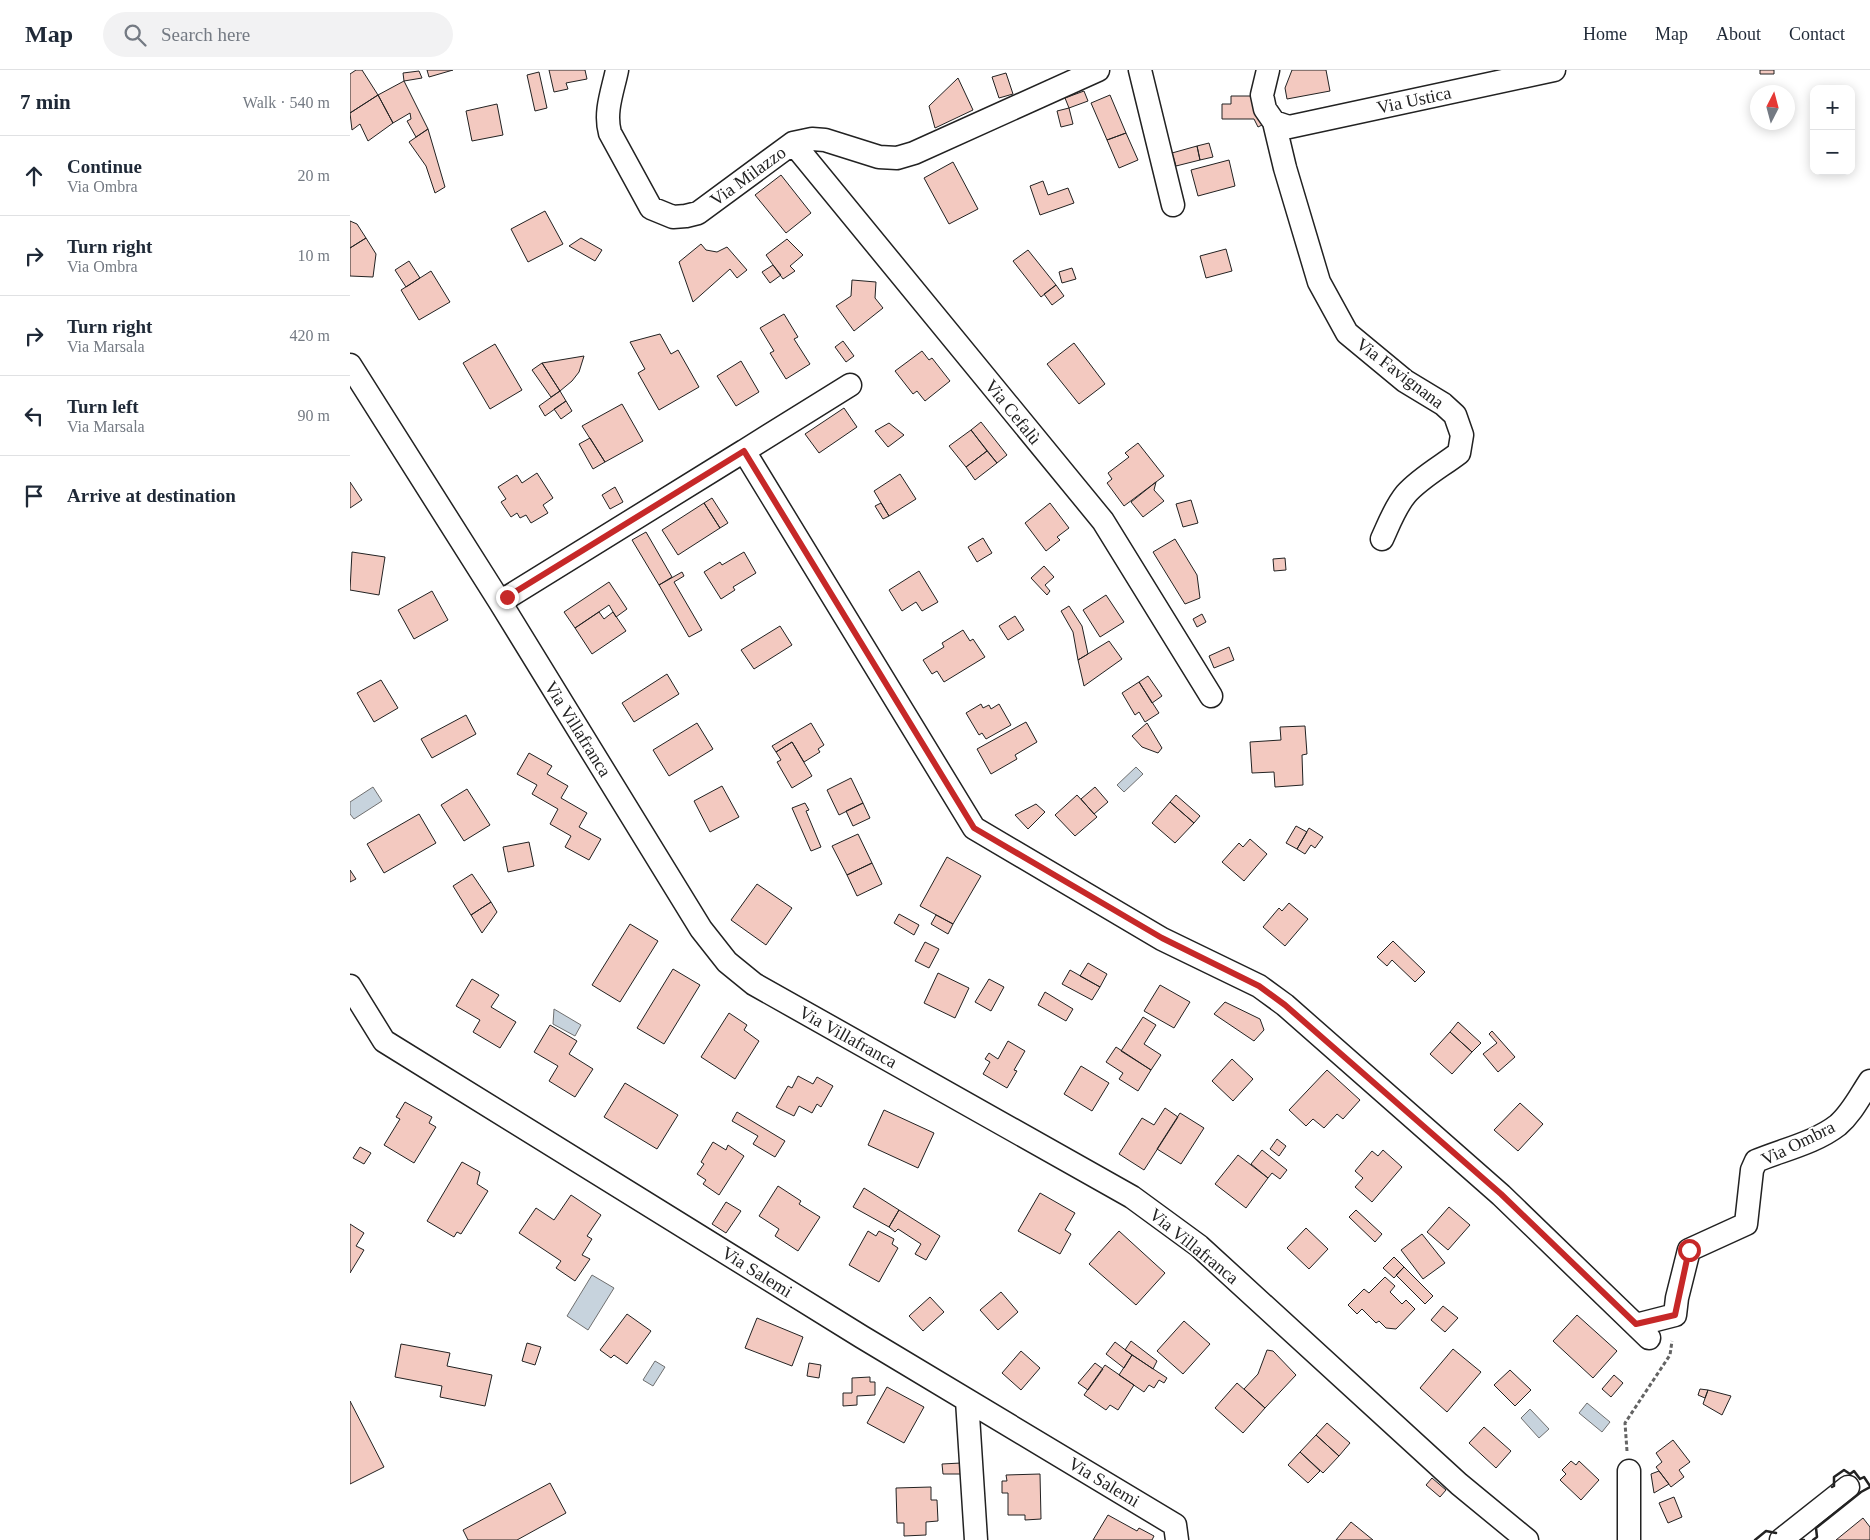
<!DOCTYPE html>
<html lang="en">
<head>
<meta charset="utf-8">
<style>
  :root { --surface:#fff; --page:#f2f2f3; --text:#1f2937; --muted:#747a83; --line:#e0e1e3 }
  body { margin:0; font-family:Georgia,serif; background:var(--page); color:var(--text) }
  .controls { position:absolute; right:15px; top:15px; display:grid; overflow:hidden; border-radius:10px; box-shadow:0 2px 12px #0003 }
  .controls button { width:45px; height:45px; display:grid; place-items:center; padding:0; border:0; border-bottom:1px solid var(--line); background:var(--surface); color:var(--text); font:25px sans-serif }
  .compass { position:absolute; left:1400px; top:15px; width:45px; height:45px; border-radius:50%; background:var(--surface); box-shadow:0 2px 12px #0003; rotate:6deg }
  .stop { position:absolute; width:15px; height:15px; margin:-11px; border:4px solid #c62828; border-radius:50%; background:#fff }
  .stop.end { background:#c62828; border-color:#fff; box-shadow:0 1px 5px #0008 }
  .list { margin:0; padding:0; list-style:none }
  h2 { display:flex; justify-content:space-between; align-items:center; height:65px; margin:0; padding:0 20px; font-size:21px }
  h2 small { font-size:16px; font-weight:400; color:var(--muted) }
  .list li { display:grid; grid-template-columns:32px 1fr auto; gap:15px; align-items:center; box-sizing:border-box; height:80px; padding:0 20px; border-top:1px solid var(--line) }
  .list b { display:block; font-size:19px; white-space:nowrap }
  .list p { margin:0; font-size:16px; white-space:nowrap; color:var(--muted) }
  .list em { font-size:16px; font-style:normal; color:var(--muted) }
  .icon { flex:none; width:28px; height:28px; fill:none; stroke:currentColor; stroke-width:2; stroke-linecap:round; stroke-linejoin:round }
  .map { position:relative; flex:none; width:1520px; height:1470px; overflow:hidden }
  header { display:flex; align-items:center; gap:30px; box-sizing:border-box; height:70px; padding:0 25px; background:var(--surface); border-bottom:1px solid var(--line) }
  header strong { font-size:24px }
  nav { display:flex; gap:28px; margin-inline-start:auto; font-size:18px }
  .search { width:350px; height:45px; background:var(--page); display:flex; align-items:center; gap:12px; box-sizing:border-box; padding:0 18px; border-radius:28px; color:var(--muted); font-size:19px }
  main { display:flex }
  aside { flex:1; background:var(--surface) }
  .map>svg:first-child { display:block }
  .water { fill:#c7d3dd; stroke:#6f6f6f }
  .building { fill:#f3c9c0; stroke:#222 }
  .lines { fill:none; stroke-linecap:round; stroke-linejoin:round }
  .minor-casing { stroke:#222; stroke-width:25 }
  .path { stroke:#646464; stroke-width:3; stroke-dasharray:4 2.5; stroke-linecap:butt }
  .minor { stroke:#fff; stroke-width:22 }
  .wall { stroke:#222; stroke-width:2.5 }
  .route { stroke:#c62828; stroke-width:6 }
  .labels { text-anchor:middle; stroke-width:4; stroke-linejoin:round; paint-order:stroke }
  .street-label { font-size:18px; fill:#222; stroke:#fff }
</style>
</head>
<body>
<header>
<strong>Map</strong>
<div class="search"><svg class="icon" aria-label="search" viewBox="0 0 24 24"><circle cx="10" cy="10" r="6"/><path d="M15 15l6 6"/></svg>Search here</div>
<nav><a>Home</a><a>Map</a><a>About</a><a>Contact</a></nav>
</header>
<main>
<aside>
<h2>7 min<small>Walk · 540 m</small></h2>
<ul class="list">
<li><svg class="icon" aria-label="ahead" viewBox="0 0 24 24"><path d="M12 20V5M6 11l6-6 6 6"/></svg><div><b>Continue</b><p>Via Ombra</p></div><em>20 m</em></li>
<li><svg class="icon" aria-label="right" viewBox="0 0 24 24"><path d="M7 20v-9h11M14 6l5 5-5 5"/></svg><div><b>Turn right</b><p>Via Ombra</p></div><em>10 m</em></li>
<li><svg class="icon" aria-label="right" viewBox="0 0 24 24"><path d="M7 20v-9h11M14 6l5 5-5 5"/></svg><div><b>Turn right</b><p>Via Marsala</p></div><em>420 m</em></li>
<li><svg class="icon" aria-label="left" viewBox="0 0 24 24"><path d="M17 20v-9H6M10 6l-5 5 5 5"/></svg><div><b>Turn left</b><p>Via Marsala</p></div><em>90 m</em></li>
<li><svg class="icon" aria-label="arrive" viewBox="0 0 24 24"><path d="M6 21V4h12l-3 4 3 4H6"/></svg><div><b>Arrive at destination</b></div></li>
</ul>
</aside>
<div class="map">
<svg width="1520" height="1470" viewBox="0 0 1520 1470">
  <rect width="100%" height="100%" fill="#fff"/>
  <!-- water -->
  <path class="water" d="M786,697l7,7 -19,18 -7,-7z
    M23,717l9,14 -28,18 -4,-5v-12z
    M204,939l27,16 -6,11 -22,-12z
    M242,1205l22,13 -26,42 -21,-14z
    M305,1291l10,6 -12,19 -10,-6z
    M1237,1333l23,19 -8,10 -23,-19z
    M1180,1339l19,20 -10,9 -18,-20z"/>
  <!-- building -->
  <path class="building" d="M6,0h6l16,25 -28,18v-39z
    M77,0h26l-24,7z
    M199,0h36l2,9 -21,4 2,6 -14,3z
    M942,0h34l4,21 -43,8 -2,-11z
    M1410,0h14v4h-14z
    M69,1l3,7 -18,3 -1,-8z
    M189,2l8,36 -12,3 -8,-36z
    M656,3l7,21 -14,4 -7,-21z
    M608,8l15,32 -38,18 -6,-22z
    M54,11l24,48 -12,8 -9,-16 4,-2 -1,-6 -17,10 -15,-28z
    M734,21l4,10 -19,7 -4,-10z
    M28,25l15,28 -25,18 -8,-17 -8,6 -2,-17z
    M760,25l16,38 -19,7 -16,-37z
    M881,26h25l8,28 -6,3 -4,-8h-32v-15h9z
    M147,34l6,31 -31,6 -6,-30z
    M719,38l4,16 -12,3 -4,-16z
    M78,59l17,58 -10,6 -9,-27 -17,-24z
    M776,63l12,27 -19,8 -12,-28z
    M859,73l4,14 -13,3 -3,-14z
    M847,76l3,14 -24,6 -4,-13z
    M879,90l6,26 -37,10 -7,-26z
    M603,92l25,47 -29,15 -25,-46z
    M431,105l30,38 -25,20 -31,-38z
    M693,111l5,14 20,-7 6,15 -34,12 -10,-29z
    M195,141l18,33 -35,18 -17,-33z
    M0,151l7,3 9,14 -16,10z
    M16,168l10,16 -3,23 -23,-1v-28z
    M231,168l21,12 -7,11 -26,-15z
    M437,169l16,16 -13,11 5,5 -12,8 -17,-24z
    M351,174l5,6 11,2 10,-5 20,23 -10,8 -7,-9 -37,33 -14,-40z
    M876,179l6,22 -26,7 -6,-22z
    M678,180l28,35 -15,12 -28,-36z
    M59,191l11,17 -14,9 -11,-17z
    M423,195l8,10 -11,8 -8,-11z
    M722,198l4,11 -14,4 -3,-11z
    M81,201l19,31 -31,18 -18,-30z
    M502,210l24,2 -1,16 8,10 -29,23 -18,-25 15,-10z
    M706,215l8,11 -12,9 -8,-11z
    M434,244l14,23 -4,2 16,25 -24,15 -16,-26 4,-2 -14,-23z
    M310,264l11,20 7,-4 21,37 -40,23 -21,-37 7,-4 -15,-27z
    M493,271l11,15 -8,6 -11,-15z
    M724,273l31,41 -26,20 -32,-40z
    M145,274l27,46 -32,19 -27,-46z
    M572,281l7,9 3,-2 18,23 -25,20 -8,-10 -4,3 -18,-23z
    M234,286l-5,16 -7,9 -12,10 -18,-28z
    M391,291l18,31 -23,14 -19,-30z
    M192,293l18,28 -9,6 -19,-27z
    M210,321l6,10 -21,15 -6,-10z
    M216,331l6,10 -11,8 -7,-10z
    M272,334l21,37 -38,21 -23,-36z
    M494,338l13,19 -38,26 -14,-19z
    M631,352l26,33 -10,8 -26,-33z
    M539,353l15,12 -16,12 -13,-16z
    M621,360l16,21 -21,16 -17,-21z
    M240,368l15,24 -12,7 -14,-25z
    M788,373l26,33 -40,30 -17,-23 5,-4 -4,-6 21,-16 -4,-4z
    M637,381l10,12 -22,17 -9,-13z
    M187,403l16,25 -10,7 5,8 -17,10 -5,-8 -6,3 -3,-5 -6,4 -10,-15 5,-3 -8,-12 19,-12 5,8z
    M550,404l16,25 -27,17 -15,-25z
    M0,412l12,18 -12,8z
    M806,412l-2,8 10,11 -21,16 -12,-15z
    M265,417l8,15 -13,7 -8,-14z
    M362,428l16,25 -8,5 -16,-25z
    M841,430l7,23 -15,4 -7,-23z
    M354,433l16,25 -42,27 -16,-25z
    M531,433l8,13 -6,3 -8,-13z
    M700,433l19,25 -12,9 3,3 -14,11 -21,-28z
    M296,462l26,45 -13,8 -27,-45z
    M633,468l9,15 -15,9 -9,-15z
    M825,469l22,36 3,23 -15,6 -32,-52z
    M2,482l33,5 -6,38 -29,-5z
    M394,482l12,21 -23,14 2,3 -14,9 -17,-27 16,-10 2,3z
    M935,488l1,12 -12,1 -1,-12z
    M694,496l10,11 -9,8 5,6 -3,4 -16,-17z
    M569,501l19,31 -16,9 -6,-9 -14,9 -13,-21z
    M332,502l2,4 -10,6 28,48 -13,7 -30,-52z
    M259,512l18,27 -11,8 -7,-12 -34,23 -11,-16z
    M82,521l16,29 -34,19 -16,-29z
    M756,525l18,27 -24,15 -17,-27z
    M719,536l13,20 6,28 -10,6 -5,-28 -12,-21z
    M249,542l5,7 9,-7 13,19 -34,23 -17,-26z
    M852,544l4,8 -9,5 -4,-8z
    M665,546l9,14 -16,10 -9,-14z
    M430,556l12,19 -38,24 -13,-19z
    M613,560l7,11 3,-2 12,18 -41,25 -7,-11 -5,3 -9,-14 21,-13 -2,-4z
    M759,571l13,18 -38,27 -6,-26z
    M879,577l5,13 -20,8 -5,-12z
    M317,604l12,20 -45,28 -12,-19z
    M798,606l14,20 -10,7 -13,-21z
    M31,610l17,28 -24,14 -17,-29z
    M789,612l20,31 -14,9 -6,-10 -4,3 -13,-22z
    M631,634l2,4 6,-3 2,4 8,-5 12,21 -25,14 -4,-6 -3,2 -13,-22z
    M116,645l10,19 -44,24 -11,-19z
    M676,652l11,20 -22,13 2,4 -26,15 -14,-25z
    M347,653l16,26 -44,27 -16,-26z
    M461,653l13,22 -6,4 2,3 -16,10 -12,-20 -16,10 -4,-6z
    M797,653l15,25 -4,5 -16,-6 -10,-11z
    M955,656l2,28 -5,1 1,30 -28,2 -1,-15 -22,1 -2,-31 31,-2 -1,-13z
    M442,672l20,34 -20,12 -15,-26 4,-2 -5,-8z
    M179,683l23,13 -5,8 21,12 -7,12 26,15 -8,14 22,12 -12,21 -24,-13 6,-11 -21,-12 8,-15 -26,-15 5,-9 -20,-11z
    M501,708l12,25 -24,12 -12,-25z
    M372,716l17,31 -29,15 -16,-31z
    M745,717l13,15 -14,12 -13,-15z
    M117,719l23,36 -26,16 -23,-36z
    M727,725l20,22 -22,19 -20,-21z
    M826,725l24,21 -6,7 -24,-21z
    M820,732l24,21 -19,20 -23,-20z
    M455,733l4,7 -3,1 15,36 -10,4 -19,-43z
    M513,733l7,15 -17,8 -7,-15z
    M686,734l9,8 -17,17 -13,-14z
    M69,744l17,29 -52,30 -17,-29z
    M946,756l11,6 -10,17 -11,-6z
    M959,758l14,9 -8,11 -4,-3 -6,9 -8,-5z
    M508,764l14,29 -25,12 -15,-29z
    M900,769l17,15 -23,27 -22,-19 17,-19 4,4z
    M179,772l5,24 -26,6 -5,-25z
    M597,787l34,19 -28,48 -33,-18z
    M522,793l10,21 -25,12 -10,-21z
    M0,800l6,9 -6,3z
    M122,804l19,28 -20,13 -18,-29z
    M407,814l35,24 -26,37 -35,-25z
    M141,832l6,10 -15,21 -11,-18z
    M939,833l19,16 -23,27 -22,-19 16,-19 3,3z
    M549,844l20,11 -5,10 -20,-12z
    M586,845l17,9 -5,10 -17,-10z
    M280,854l28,17 -38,61 -28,-17z
    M1043,871l32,31 -10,10 -23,-22 -5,6 -10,-9z
    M575,872l14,7 -10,19 -14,-7z
    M738,893l19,11 -7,13 -20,-11z
    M323,899l27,16 -36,59 -27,-16z
    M720,900l30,17 -8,13 -30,-16z
    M588,903l31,15 -14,30 -31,-15z
    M122,909l27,16 -8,12 25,15 -16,26 -27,-16 7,-12 -24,-14z
    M639,909l15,8 -13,24 -16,-9z
    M810,915l30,17 -16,26 -30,-17z
    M695,922l28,17 -7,12 -28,-16z
    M875,932l35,17 4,11 -10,11 -40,-27z
    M379,943l18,12 -3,5 15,11 -24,38 -34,-22z
    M793,947l13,8 -12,19 17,11 -10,15 -30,-19z
    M1108,952l23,21 -9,9 -22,-20z
    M200,955l27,16 -8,13 24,15 -18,28 -26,-16 9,-15 -24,-14z
    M1142,961l23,26 -17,15 -15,-18 14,-11 -8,-9z
    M1100,962l22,20 -20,22 -22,-20z
    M658,971l17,10 -11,19 3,1 -10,17 -24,-14 7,-12 -5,-3 4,-6 9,6z
    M766,977l35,23 -13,21 -19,-12 4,-6 -17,-11z
    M882,989l21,20 -20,22 -21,-20z
    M731,996l28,17 -17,28 -28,-17z
    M977,1000l33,30 -17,19 -6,-5 -13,14 -11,-9 -7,7 -17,-16z
    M448,1006l15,8 4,-7 16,9 -12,21 -4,-3 -5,9 -13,-7 -5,10 -18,-9 12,-21 4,2z
    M275,1013l53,32 -21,34 -53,-32z
    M55,1032l27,15 -3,6 7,4 -22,36 -30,-18 16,-26 -4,-2z
    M1170,1033l23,21 -25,27 -24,-21z
    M815,1038l13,9 -34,53 -25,-16 23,-36 12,7z
    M534,1040l50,23 -16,35 -50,-23z
    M387,1042l48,29 -10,16 -22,-13 5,-8 -26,-15z
    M830,1043l24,15 -23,36 -24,-15z
    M927,1069l9,7 -7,10 -9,-7z
    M363,1072l13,8 2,-5 16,11 -25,39 -16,-11 3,-4 -9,-6 7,-10 -3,-2z
    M10,1077l11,6 -7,11 -11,-6z
    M912,1080l25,20 -7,9 -8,-6 -4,5 -17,-14z
    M1033,1080l19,17 -30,35 -17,-15 8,-9 -8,-7 17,-20 6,5z
    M888,1085l30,23 -22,30 -31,-24z
    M112,1092l18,10 -3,12 11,7 -27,43 -4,-2 -3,5 -27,-16z
    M428,1116l23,15 -2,3 21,13 -22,34 -23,-15 4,-7 -20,-13z
    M514,1118l35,22 -10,17 -36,-20z
    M690,1123l35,20 -10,17 6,4 -11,20 -42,-23z
    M221,1125l30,20 -14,21 5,3 -10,16 8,4 -15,22 -19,-13 5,-7 -42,-28 17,-25 18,12z
    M376,1132l15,9 -15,22 -14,-9z
    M1099,1137l21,18 -22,25 -21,-18z
    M549,1140l41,26 -14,24 -11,-6 6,-10 -23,-15 -3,3 -6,-5z
    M1006,1140l26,24 -7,8 -26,-25z
    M0,1154l14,9 -8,13 8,4 -14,23z
    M956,1158l22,21 -19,20 -22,-21z
    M518,1161l8,5 3,-5 15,8 -2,5 6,4 -19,34 -30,-17z
    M769,1161l46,42 -29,32 -47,-41z
    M1072,1164l23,29 -22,16 -22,-29z
    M1044,1187l10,10 -10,11 -11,-10z
    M1054,1197l29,29 -8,8 -29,-29z
    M1035,1207l10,9 -5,6 12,12 4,-4 9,9 -19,20 -10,-1 -7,-7 -3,2 -14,-14 -5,5 -9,-9 16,-16 5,4z
    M651,1222l17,20 -20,18 -18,-20z
    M580,1227l14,15 -21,19 -14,-15z
    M1093,1236l15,12 -13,14 -14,-12z
    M277,1244l24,17 -24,33 -13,-9 -3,3 -11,-8z
    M1227,1245l40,36 -24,27 -40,-37z
    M407,1248l46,19 -11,29 -47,-18z
    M834,1251l26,23 -27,30 -26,-23z
    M781,1271l26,20 -4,8 -28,-19z
    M765,1272l17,13 -8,13 -18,-14z
    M177,1273l14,4 -6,18 -13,-4z
    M51,1274l49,9 -3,13 45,9 -7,31 -45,-9 2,-11 -47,-9z
    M1103,1279l28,23 -34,40 -27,-24z
    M917,1280l6,1 23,24 -31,33 -21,-19 14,-15z
    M671,1281l19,17 -19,22 -19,-17z
    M782,1285l35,23 -3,5 -5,-3 -5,8 -5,-3 -5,7 -25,-17z
    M459,1293l12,2 -2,13 -12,-2z
    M745,1293l8,6 -15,21 -10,-7z
    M755,1295l29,20 -16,25 -8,-5 -4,5 -22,-15z
    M1160,1300l21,20 -16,16 -21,-21z
    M1264,1305l9,8 -12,14 -9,-8z
    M520,1307v5h5v13l-18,1v9l-14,1v-13h9v-15z
    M887,1313l28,25 -22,25 -28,-25z
    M537,1317l37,20 -20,36 -37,-20z
    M1350,1319l8,1 -3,8 -7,-3z
    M1358,1320l23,6 -9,19 -19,-11z
    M0,1331l34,66 -34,17z
    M977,1353l23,20 -11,13 -23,-21z
    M1134,1357l27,24 -15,17 -27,-25z
    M966,1365l23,21 -16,17 -23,-21z
    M1323,1370l17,22 -11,8 5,7 -13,10 -15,-20 6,-5 -6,-9z
    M950,1382l20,19 -12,12 -20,-18z
    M1221,1391l5,4 3,-4 20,19 -18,20 -21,-20 6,-6 -4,-4z
    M611,1393v11h-18l-1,-10z
    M1309,1401l10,13 -15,9 -3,-19z
    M690,1404l1,45 -16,1v-5h-17v-22h-6v-12h5l-1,-6z
    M1082,1408l14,12 -6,7 -14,-12z
    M200,1413l16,30 -49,27h-49l-5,-10z
    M581,1417v13h6l1,21 -12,1v13l-22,1v-13h-7l-1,-35z
    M1324,1427l8,20 -14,6 -9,-20z
    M758,1445l29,16 2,-3 15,8 -2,4h-59z
    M1513,1448l7,9v13h-34z
    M1001,1452l22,18h-37z"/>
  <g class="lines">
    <!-- minor casing -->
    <g class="minor-casing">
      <path id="minor" d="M267,0c-4,20 -13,42 -7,63l41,75 22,9 13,-1 12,-3 95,-70 19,-4 13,1 54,17 18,1 17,-5 184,-83
        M790,0l33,135
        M918,0l-6,25 3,14 9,13 11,46 34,114 28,51 58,48 38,23 12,11 7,20 -3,18c-17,13 -39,25 -53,41 -11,13 -17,30 -24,45
        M924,52l15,5 265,-57
        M443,73l310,378 108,175
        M0,295l150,237 201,327 26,33 27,22 378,213 67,49 260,238 68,56
        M394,381l106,-66
        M150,532l244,-151 230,377 188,111 97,47 26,19 216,190 148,143
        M0,916l34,55 478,296 313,188 2,15
        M1286,1255l39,-10 2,-17 12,-48 57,-26 6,-54 4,-9c26,-11 59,-18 82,-36 14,-12 22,-29 32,-44
        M617,1330l9,140
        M1279,1401v69
        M1431,1470l67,-53"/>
    </g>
    <!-- path -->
    <path class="path" d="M1277,1381l-2,-28 45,-68 2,-14"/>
    <!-- minor -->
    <use href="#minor" class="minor"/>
    <!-- wall -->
    <path class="wall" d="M1482,1417l2,-1v-9l10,-7 6,4 4,-3 6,8 4,-2 6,9
      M1405,1470l11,-9 10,2
      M1451,1470h3
      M1463,1470l4,-3 -1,-9 45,-36 9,-5"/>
  </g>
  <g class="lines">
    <!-- route -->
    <path class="route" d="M157,527l237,-146 230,377 188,110 97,48 26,19 216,189 135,130 39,-9 14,-65"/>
  </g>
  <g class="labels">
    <!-- street labels -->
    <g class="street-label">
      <text transform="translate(1064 30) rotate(-12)" y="6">Via Ustica</text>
      <text transform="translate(398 106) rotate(-36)" y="6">Via Milazzo</text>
      <text transform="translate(1050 303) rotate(37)" y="6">Via Favignana</text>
      <text transform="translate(663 342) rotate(51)" y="6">Via Cefalù</text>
      <text transform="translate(228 659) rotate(58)" y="6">Via Villafranca</text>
      <text transform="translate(498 967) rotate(29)" y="6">Via Villafranca</text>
      <text transform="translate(1448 1073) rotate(-26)" y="6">Via Ombra</text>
      <text transform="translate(844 1176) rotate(39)" y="6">Via Villafranca</text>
      <text transform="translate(407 1202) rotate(32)" y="6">Via Salemi</text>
      <text transform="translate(754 1412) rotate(31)" y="6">Via Salemi</text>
    </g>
  </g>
</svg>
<div class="controls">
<button>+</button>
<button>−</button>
</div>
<svg class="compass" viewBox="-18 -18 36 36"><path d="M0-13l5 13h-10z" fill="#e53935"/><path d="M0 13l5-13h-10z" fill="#747a83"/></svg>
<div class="stop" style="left:1339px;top:1180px"></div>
<div class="stop end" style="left:157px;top:527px"></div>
</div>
</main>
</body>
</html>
